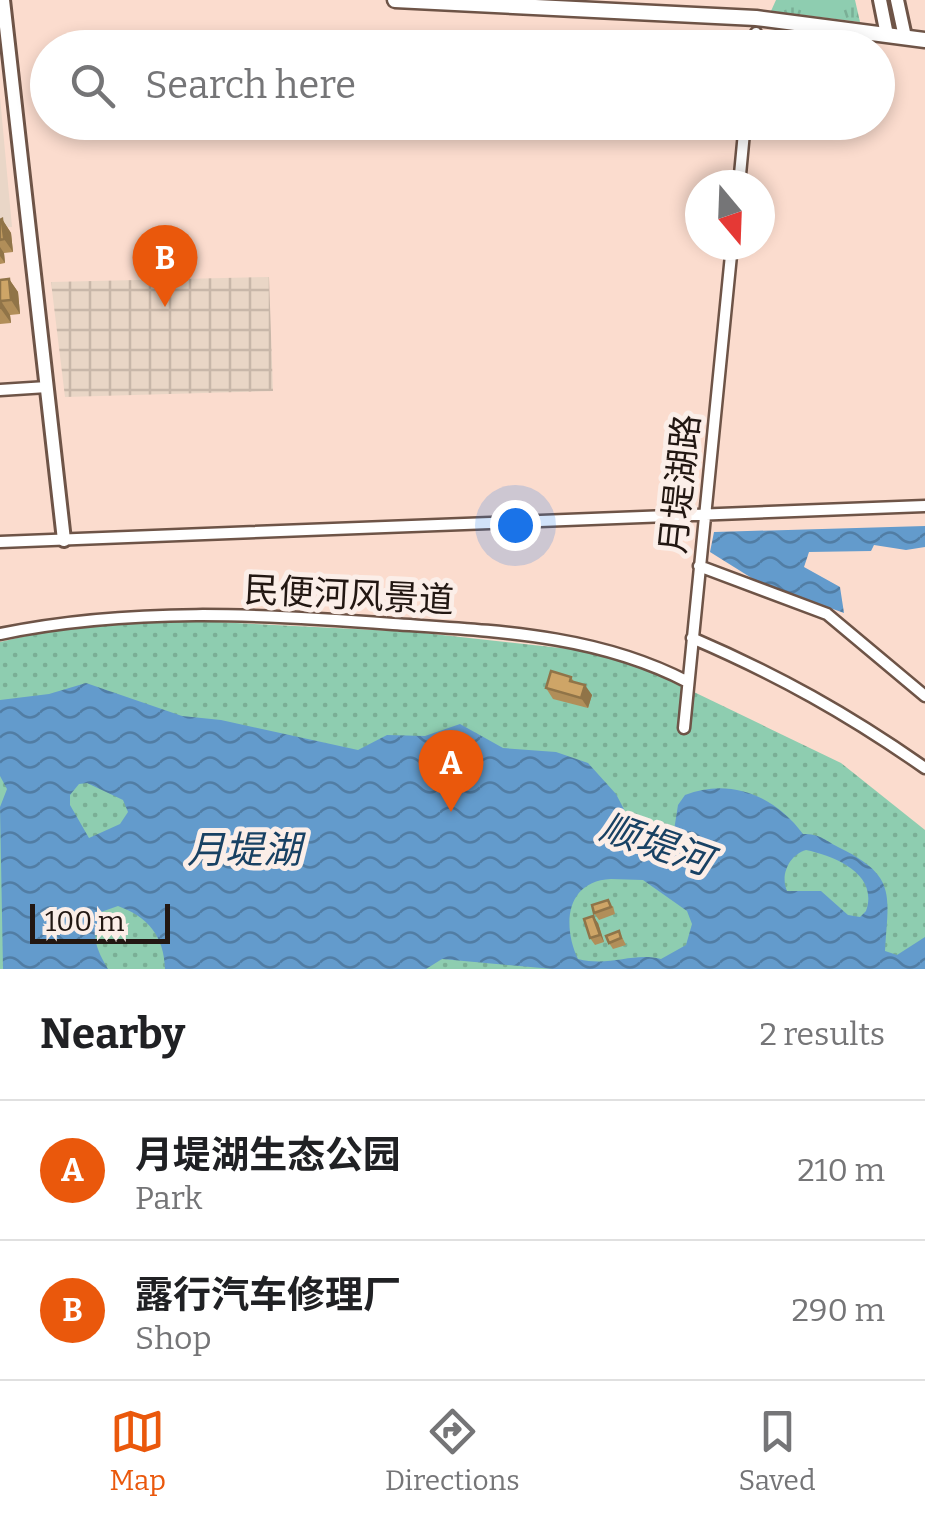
<!DOCTYPE html>
<html lang="en">
<head>
<meta charset="utf-8">
<style>
  :root { --surface:#fff; --page:#f2f2f2; --text:#202124; --muted:#757577; --line:#e0e0e0; --accent:#ea580c }
  body { margin:0; font-family:Bitter,"Noto Sans SC",serif; background:var(--page); color:var(--text) }
  .compass { position:absolute; left:685px; top:170px; width:90px; height:90px; border-radius:50%; background:var(--surface); box-shadow:0 5px 15px #0003; rotate:161deg }
  .scale { position:absolute; left:30px; bottom:25px; width:140px; box-sizing:border-box; padding-left:10px; border:5px solid #221712; border-top:0; font-size:28px; line-height:35px; white-space:nowrap; color:#221712; -webkit-text-stroke:8px #fbeee8; paint-order:stroke }
  .you { position:absolute; left:515px; top:525px; width:35px; height:35px; margin:-25px; border:8px solid #fff; border-radius:50%; background:#1a73e8; box-shadow:0 0 0 15px #1a73e833 }
  .badge { display:grid; place-items:center; width:65px; height:65px; border-radius:50%; background:var(--accent); color:#fff; font-size:32px; font-weight:700 }
  .pin { position:absolute; translate:-50% -82px; filter:drop-shadow(0 2px 5px #0008) }
  .pin::after { content:''; position:absolute; top:52px; width:35px; height:30px; background:inherit; clip-path:polygon(0 0,100% 0,50% 100%) }
  .list { margin:0; padding:0; list-style:none }
  h2 { display:flex; justify-content:space-between; align-items:center; height:130px; margin:0; padding:0 40px; font-size:42px }
  h2 small { font-size:32px; font-weight:400; color:var(--muted) }
  .list li { display:grid; grid-template-columns:65px 1fr auto; gap:30px; align-items:center; box-sizing:border-box; height:140px; padding:0 40px; border-top:2px solid var(--line) }
  .list b { display:block; font-size:38px; white-space:nowrap }
  .list p { margin:0; font-size:32px; white-space:nowrap; color:var(--muted) }
  .list em { font-size:32px; font-style:normal; color:var(--muted) }
  .icon { flex:none; width:55px; height:55px; fill:none; stroke:currentColor; stroke-width:2; stroke-linecap:round; stroke-linejoin:round }
  .map { position:relative; flex:none; width:925px; height:969px; overflow:hidden }
  .search { position:absolute; background:var(--surface); box-shadow:0 5px 15px #0003; left:30px; right:30px; top:30px; height:110px; display:flex; align-items:center; gap:25px; box-sizing:border-box; padding:0 35px; border-radius:55px; color:var(--muted); font-size:38px }
  .sheet { height:410px; background:var(--surface) }
  nav { display:flex; justify-content:space-around; align-items:center; box-sizing:border-box; height:140px; border-top:2px solid var(--line); background:var(--surface); font-size:28px; color:var(--muted) }
  nav a { display:grid; justify-items:center; gap:5px }
  nav .on { color:var(--accent) }
  .map>svg:first-child { display:block }
  .industrial { fill:url(#industrial-grid) }
  .education { fill:#e9d6c7 }
  .grass { fill:url(#grass-tufts) }
  .park { fill:url(#park-dots) }
  .water { fill:url(#water-waves); fill-rule:evenodd }
  .lines { fill:none; stroke-linecap:round; stroke-linejoin:round }
  .minor-casing { stroke:#6e5447; stroke-width:15 }
  .tertiary-casing { stroke:#6e5447; stroke-width:18 }
  .secondary-casing { stroke:#6e5447; stroke-width:19 }
  .minor { stroke:#fff; stroke-width:10 }
  .tertiary { stroke:#fff; stroke-width:12 }
  .secondary { stroke:#fff; stroke-width:14 }
  .wall { fill:#b18e59 }
  .shaded-wall { fill:#907448 }
  .building { fill:#cea567; stroke:#907448; stroke-width:2.5 }
  .labels { text-anchor:middle; stroke-width:10; stroke-linejoin:round; paint-order:stroke }
  .street-label { font-size:35px; fill:#221712; stroke:#fbeee8 }
  .water-label { font-size:38px; font-style:italic; fill:#184163; stroke:#fbeee8 }
</style>
</head>
<body>
<div class="map">
<svg width="925" height="969" viewBox="0 0 925 969">
  <defs>
    <pattern id="industrial-grid" width="8" height="8" patternUnits="userSpaceOnUse" patternTransform="scale(2.5)"><rect width="8" height="8" fill="#e9d6c6"/><path d="M0 4h8M4 0v8" fill="none" stroke="#c8b7a9"/></pattern>
    <pattern id="grass-tufts" width="24" height="20" patternUnits="userSpaceOnUse" patternTransform="scale(2.5)"><rect width="24" height="20" fill="#8ecdb0"/><path d="M3 7l-1-3M5 7V3M7 7l1-3M15 17l-1-3M17 17v-4M19 17l1-3" fill="none" stroke="#7aaf96"/></pattern>
    <pattern id="park-dots" width="8" height="8" patternUnits="userSpaceOnUse" patternTransform="scale(2.5)"><rect width="8" height="8" fill="#8ecdb0"/><path d="M2 2h.1M6 6h.1" fill="none" stroke="#7aaf96" stroke-width="1.8" stroke-linecap="round"/></pattern>
    <pattern id="water-waves" width="16" height="10" patternUnits="userSpaceOnUse" patternTransform="scale(2.5)"><rect width="16" height="10" fill="#639bcc"/><path d="M0 5q4-4 8 0t8 0" fill="none" stroke="#517da4"/></pattern>
  </defs>
  <rect width="100%" height="100%" fill="#fbdcce"/>
  <!-- industrial -->
  <path class="industrial" d="M405,36l178,11h-179z
    M580,122l-1,10 -174,-9z
    M269,277l4,114 -208,6 -14,-115z"/>
  <!-- education -->
  <path class="education" d="M0,97l12,130h-12z"/>
  <!-- grass -->
  <path class="grass" d="M776,0h79l5,22 -89,-11z"/>
  <!-- park -->
  <path class="park" d="M176,620l239,12 200,22 226,109 84,67v139h-925v-327l65,-15z"/>
  <!-- water -->
  <path class="water" d="M925,526v21l-19,3 -32,-5 -3,6 -62,1 -5,15 36,20 4,26 -86,-31 -48,-30 4,-20z
    M86,683l96,33 39,4 137,30 29,-15 38,1 35,-12 43,24 53,4 32,11 28,31 25,48 21,9 10,-8 6,-38 7,-10c45,-18 90,1 118,39 17,0 20,5 35,13 60,29 50,48 47,104l12,4 28,-18v32h-372l-111,-10 -16,10h-261c-1,-33 -17,-52 -47,-63l-17,6c-10,24 -6,35 7,57h-105l-3,-162 7,-18 -7,-13v-76l49,-6zM87,783l36,17 5,12 -8,12 -31,14 -19,-33v-10l9,-11zM806,850c29,6 73,24 60,61l-6,6 -12,-2 -27,-24h-34c-7,-16 2,-36 19,-41zM611,879l32,1 44,31 5,13 -6,21 -25,14c-28,-7 -50,8 -83,0 -16,-34 -12,-78 33,-80z"/>
  <g class="lines">
    <!-- minor casing -->
    <g class="minor-casing">
      <path id="minor" d="M754,48l2,-15
        M739,185l6,-63
        M0,390l47,-3
        M0,542l925,-36
        M699,566l128,48 98,82
        M0,634c131,-27 261,-20 393,-10 102,7 203,10 295,58
        M692,638c86,37 156,76 233,130
        M684,728l48,-483"/>
    </g>
    <!-- tertiary casing -->
    <g class="tertiary-casing">
      <path id="tertiary" d="M3,0l61,540
        M880,0l7,35
        M897,0l8,37"/>
    </g>
    <!-- secondary casing -->
    <g class="secondary-casing">
      <path id="secondary" d="M395,0l361,18 169,22"/>
    </g>
    <!-- minor -->
    <use href="#minor" class="minor"/>
    <!-- tertiary -->
    <use href="#tertiary" class="tertiary"/>
    <!-- secondary -->
    <use href="#secondary" class="secondary"/>
  </g>
  <!-- wall -->
  <path class="wall" d="M2,219l9,14 2,19 -9,1 1,10 -5,1v-44z
    M9,279l9,13 2,22 -10,1 1,8 -11,1v-44z
    M571,677l3,5 18,13 -4,13 -35,-9 -7,-11z
    M613,906l2,8 -16,6 -5,-7z
    M598,923l6,19 -9,3 -5,-7z
    M619,931l7,14 -13,4 -4,-6z"/>
  <!-- shaded-wall -->
  <path class="shaded-wall" d="M2,219l9,14 2,19 -9,-13z
    M0,247l4,6 1,10 -5,-7z
    M9,279l9,13 2,22 -9,-14z
    M1,301l9,14 1,8 -10,-14z
    M585,685l7,10 -4,13 -7,-10z
    M593,916l5,7 6,19 -4,-7z"/>
  <!-- building -->
  <path class="building" d="M2,219l2,20 -4,1v-20z
    M9,279l2,21 -10,1 -1,8v-29z
    M551,671l20,6 -1,4 15,4 -4,13 -35,-10z
    M608,900l3,7 -17,6 -2,-8z
    M593,916l7,19 -10,3 -6,-19z
    M619,931l2,7 -12,5 -3,-7z"/>
  <g class="labels">
    <!-- street labels -->
    <g class="street-label">
      <text transform="translate(680 484) rotate(-84)" y="12">月堤湖路</text>
      <text transform="translate(349 595) rotate(3)" y="12">民便河风景道</text>
    </g>
    <!-- water labels -->
    <g class="water-label">
      <text transform="translate(656 844) rotate(19)" y="13">顺堤河</text>
      <text x="244" y="863">月堤湖</text>
    </g>
  </g>
</svg>
<svg class="compass" viewBox="-18 -18 36 36"><path d="M0-13l5 13h-10z" fill="#e53935"/><path d="M0 13l5-13h-10z" fill="#757577"/></svg>
<div class="scale">100 m</div>
<div class="you"></div>
<div class="pin badge" style="left:451px;top:812px">A</div>
<div class="pin badge" style="left:165px;top:307px">B</div>
<div class="search"><svg class="icon" aria-label="search" viewBox="0 0 24 24"><circle cx="10" cy="10" r="6"/><path d="M15 15l6 6"/></svg>Search here</div>
</div>
<section class="sheet">
<h2>Nearby<small>2 results</small></h2>
<ul class="list">
<li><span class="badge">A</span><div><b>月堤湖生态公园</b><p>Park</p></div><em>210 m</em></li>
<li><span class="badge">B</span><div><b>露行汽车修理厂</b><p>Shop</p></div><em>290 m</em></li>
</ul>
</section>
<nav>
<a class="on"><svg class="icon" aria-label="map" viewBox="0 0 24 24"><path d="M3 6l6-2 6 2 6-2v14l-6 2-6-2-6 2zM9 4v14M15 6v14"/></svg>Map</a>
<a><svg class="icon" aria-label="directions" viewBox="0 0 24 24"><path d="M12 3l9 9-9 9-9-9zM9 14v-3h6M13 9l2 2-2 2"/></svg>Directions</a>
<a><svg class="icon" aria-label="saved" viewBox="0 0 24 24"><path d="M7 4h10v16l-5-4-5 4z"/></svg>Saved</a>
</nav>
</body>
</html>
